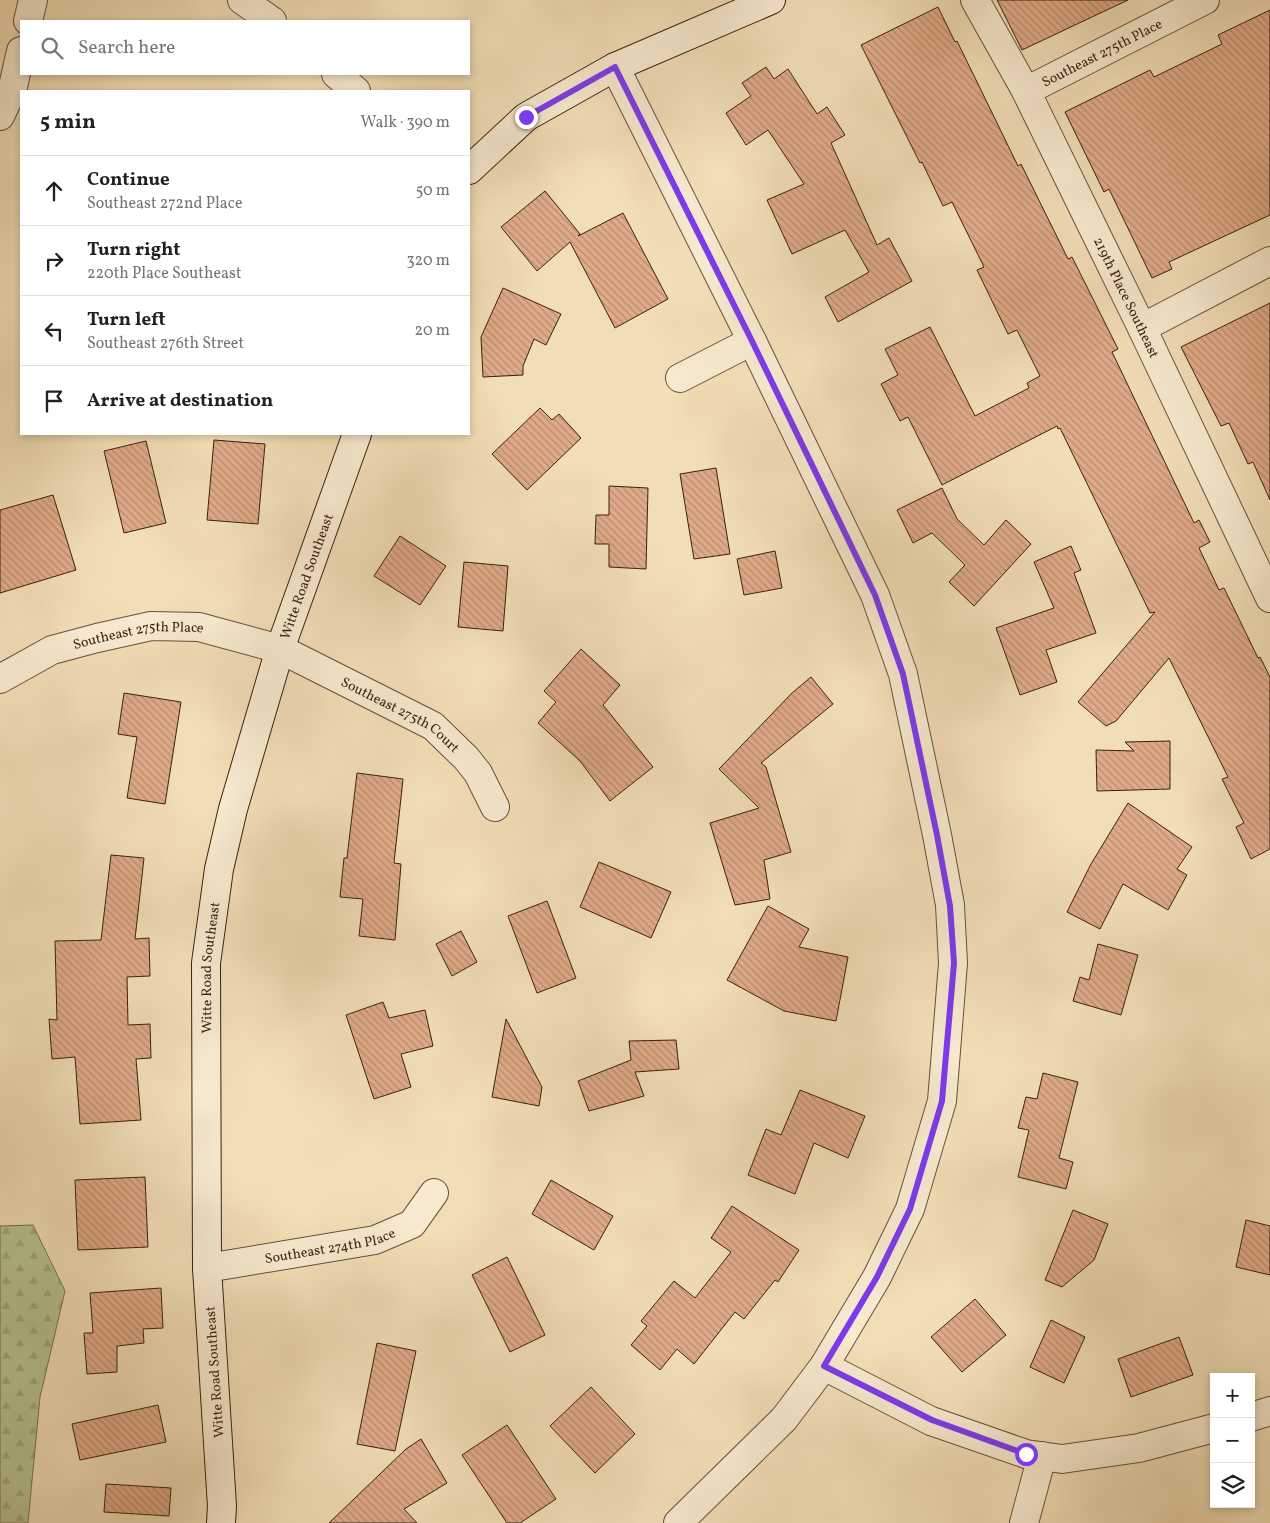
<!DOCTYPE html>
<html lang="en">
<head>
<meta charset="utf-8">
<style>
  :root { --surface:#fff; --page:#f2f2f2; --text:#202124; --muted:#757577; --line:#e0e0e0 }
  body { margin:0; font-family:Vollkorn,serif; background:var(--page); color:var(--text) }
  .controls { position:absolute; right:15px; bottom:15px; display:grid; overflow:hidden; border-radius:0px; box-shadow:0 2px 8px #0003 }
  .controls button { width:45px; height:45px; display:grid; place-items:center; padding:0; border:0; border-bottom:1px solid var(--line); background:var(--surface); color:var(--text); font:25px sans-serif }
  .stop { position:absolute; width:15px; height:15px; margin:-11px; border:4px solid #7c3aed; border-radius:50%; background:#fff }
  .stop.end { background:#7c3aed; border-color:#fff; box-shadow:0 1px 5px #0008 }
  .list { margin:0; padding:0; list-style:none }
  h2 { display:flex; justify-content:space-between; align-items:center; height:65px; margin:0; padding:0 20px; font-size:21px }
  h2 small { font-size:16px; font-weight:400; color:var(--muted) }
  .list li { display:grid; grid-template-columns:32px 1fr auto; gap:15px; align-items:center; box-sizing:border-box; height:70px; padding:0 20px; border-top:1px solid var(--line) }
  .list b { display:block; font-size:19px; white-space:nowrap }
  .list p { margin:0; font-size:16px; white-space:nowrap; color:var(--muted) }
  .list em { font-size:16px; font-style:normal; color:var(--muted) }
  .icon { flex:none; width:28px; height:28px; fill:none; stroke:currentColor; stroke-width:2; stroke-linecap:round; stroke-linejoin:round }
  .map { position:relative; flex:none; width:1270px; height:1523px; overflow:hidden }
  .search { position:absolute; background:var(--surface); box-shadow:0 2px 8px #0003; left:20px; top:20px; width:450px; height:55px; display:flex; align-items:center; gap:12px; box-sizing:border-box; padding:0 18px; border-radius:0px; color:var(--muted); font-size:19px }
  .panel { position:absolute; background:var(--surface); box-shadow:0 2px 8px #0003; left:20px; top:90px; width:450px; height:345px; border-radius:0px }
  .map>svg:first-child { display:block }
  .forest { fill:url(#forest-firs); stroke:#787050 }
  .building { fill:url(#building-back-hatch); stroke:#3a1f0f }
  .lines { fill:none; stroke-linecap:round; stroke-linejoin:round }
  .street-casing { stroke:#684f39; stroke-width:30 }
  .secondary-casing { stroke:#3a1f0f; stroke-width:30 }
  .street { stroke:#f7ead0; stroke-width:28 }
  .secondary { stroke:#f7ead0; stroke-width:28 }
  .route { stroke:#7c3aed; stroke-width:6 }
  .labels { text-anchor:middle; stroke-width:5; stroke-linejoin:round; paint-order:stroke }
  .street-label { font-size:14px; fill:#3a1f0f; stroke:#f7ead0 }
</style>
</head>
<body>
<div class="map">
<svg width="1270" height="1523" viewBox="0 0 1270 1523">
  <defs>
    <pattern id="forest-firs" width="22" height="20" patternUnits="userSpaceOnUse" patternTransform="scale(1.25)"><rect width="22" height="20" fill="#b7c291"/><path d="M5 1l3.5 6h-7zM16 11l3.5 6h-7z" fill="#9ea67c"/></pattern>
    <pattern id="building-back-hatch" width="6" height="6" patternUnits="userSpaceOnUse" patternTransform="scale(1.25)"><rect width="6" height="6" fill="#e0ab88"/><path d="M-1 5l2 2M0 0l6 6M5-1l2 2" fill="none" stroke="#b78b6e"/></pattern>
  </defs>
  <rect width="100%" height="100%" fill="#f2deb6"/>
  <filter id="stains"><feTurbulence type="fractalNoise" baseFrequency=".004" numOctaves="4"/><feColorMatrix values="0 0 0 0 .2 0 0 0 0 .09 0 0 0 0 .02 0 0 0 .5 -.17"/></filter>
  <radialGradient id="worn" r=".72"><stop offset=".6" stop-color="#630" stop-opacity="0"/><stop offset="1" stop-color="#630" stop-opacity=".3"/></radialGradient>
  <!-- forest -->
  <path class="forest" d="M33,1225l32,66 -25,106 -12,126h-28v-297z"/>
  <!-- building -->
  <path class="building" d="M997,0h131l-106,50z
    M938,7l17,35 2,-1 61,125 3,-2 47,95 4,-2 46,92 -6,3 82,171 5,-3 11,22 -11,6 20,42 5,-2 34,70 2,-1 10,20v172l-19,10 -15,-32 8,-4 -22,-44 6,-2 -59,-119 -53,63 -10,5 -28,-24 77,-90 -5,1 -90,-185 -2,1 -1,-3 -115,59 -34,-68 -8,4 -19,-37 17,-9 -13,-26 45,-22 45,89 54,-28 -2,-5 13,-7 -23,-46 -9,4 -31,-64 7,-3 -32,-65 -9,4 -21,-44 -2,1 -59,-118z
    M1270,10v205l-101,47 3,7 -20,9 -43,-89 -5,3 -39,-80 85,-42 4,7 68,-33 -4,-9z
    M766,67l8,12 14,-10 29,45 10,-7 18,28 -14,8 46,102 12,-7 23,43 -74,41 -13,-25 44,-25 -24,-42 -53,24 -25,-54 37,-16 -36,-54 -22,15 -20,-32 25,-17 -9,-13z
    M545,191l35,43 -2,2 45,-23 45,86 -53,29 -45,-86 -33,29 -36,-44z
    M503,288l58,26 -15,31 -12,-6 -11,27v9l-40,2 -2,-40z
    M1270,303v197l-17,-38 -5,2 -19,-41 -8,3 -40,-79z
    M540,408l12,12 7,-6 22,24 -54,52 -35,-36z
    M214,440l51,4 -7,80 -51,-4z
    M146,441l20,82 -42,10 -20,-82z
    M716,468l14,86 -36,5 -14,-85z
    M609,486l39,2 -2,81 -37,-2v-23h-14l1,-29h13z
    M942,488l15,31 27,26 22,-25 25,24 -57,62 -25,-24 16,-17 -33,-32 -19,10 -16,-33z
    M53,495l23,75 -76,23v-83z
    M400,536l46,30 -26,39 -46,-29z
    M1071,546l10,24 -7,3 22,60 -50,17 11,32 -37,13 -24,-67 58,-20 -20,-46z
    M775,551l7,37 -38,7 -7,-36z
    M464,562l44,4 -5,65 -45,-4z
    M581,649l39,36 -17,20 50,62 -43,34 -30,-40 -42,-38 18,-21 -12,-11z
    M811,677l22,27 -72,59 5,4 25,85 -27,8 6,39 -35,6 -25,-82 49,-15 -40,-39 73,-76z
    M124,693l57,9 -16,102 -38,-6 10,-61 -19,-3z
    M1170,741v48l-73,2 -1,-41 38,1 -9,-9z
    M357,773l46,6 -9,84 7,1 -6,76 -36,-4 4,-37 -23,-2 4,-39h3z
    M1128,803l64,44 -15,22 10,6 -19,35 -45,-26 -23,45 -33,-17 24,-48z
    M111,855l33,3 -9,81 14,-1 1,38 -23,1 1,48 22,-1 1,34 -15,1 5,61 -61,4 -5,-67 -23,2 -3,-40 8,1 -2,-79 46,-1z
    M599,862l72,30 -20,46 -71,-31z
    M547,901l29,77 -39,15 -29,-77z
    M768,906l41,23 -10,18 49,10 -12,64 -52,-10 -57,-31z
    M461,931l16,31 -25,14 -16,-32z
    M1098,944l40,11 -17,60 -48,-14 7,-24 9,3z
    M383,1002l6,16 36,-8 8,36 -32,8 10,33 -37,12 -28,-84z
    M506,1019l36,68 -3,19 -47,-9z
    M676,1040l3,29 -44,3 9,24 -55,15 -11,-30 53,-21 -2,-19z
    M1043,1073l35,9 -19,76 14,4 -7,27 -48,-12 11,-47 -11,-2 8,-31 11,2z
    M800,1090l65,26 -17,42 -34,-15 -19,51 -47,-19 18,-46 15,6z
    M145,1177l3,70 -70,3 -3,-70z
    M551,1180l62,36 -19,34 -62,-36z
    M732,1206l67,44 -21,32 -3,-2 -31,39 -9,-7 -41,52 -17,-15 -17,21 -29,-25 16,-19 -6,-5 33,-40 21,17 36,-46 -20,-14z
    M1073,1210l35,14 -14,36 -32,27 -17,-7z
    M1246,1220l24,6v49l-34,-8z
    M507,1257l38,78 -35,17 -38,-77z
    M161,1288l2,40 -20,1 1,14 -27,3v26l-30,2 -3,-41h9l-3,-40z
    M975,1299l31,36 -44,37 -31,-35z
    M1051,1320l34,17 -21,46 -34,-16z
    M1179,1337l14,38 -62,22 -13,-38z
    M377,1343l39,8 -21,100 -38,-7z
    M591,1387l44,47 -40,39 -45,-47z
    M158,1405l8,37 -86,18 -8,-36z
    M507,1425l49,74 -36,24h-13l-45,-68z
    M421,1439l26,44 -43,26 13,14h-88l77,-74z
    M106,1484l65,4 -2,28 -65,-4z"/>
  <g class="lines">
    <!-- street casing -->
    <g class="street-casing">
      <g id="street">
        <path d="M242,0l30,21"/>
        <path id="s1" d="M975,0l51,91 116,237 128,270"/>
        <path d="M28,21l5,-21"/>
        <path d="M615,67l137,274 123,254 28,79 34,161 13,70 3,58 -11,138 -32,108 -33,68 -53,89 -40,53 -106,104"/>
        <path d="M336,74l20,17"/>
        <path id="s2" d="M1026,91l179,-91"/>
        <path d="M0,116l12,-25 9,-40"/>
        <path d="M1142,328l128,-67"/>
        <path d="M680,378l72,-37"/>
        <path id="s3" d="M0,679l52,-29 45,-12 54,-12 48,1 81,22 153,77 33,32 12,15 17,34"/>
        <path id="s4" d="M207,1268l168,-28 37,-16 22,-31"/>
        <path d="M824,1366l107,55 95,33 36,5 77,-11 75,-20"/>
        <path d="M1251,1417l19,-6"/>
        <path d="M1024,1523l18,-67"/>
      </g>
    </g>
    <!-- secondary casing -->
    <g class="secondary-casing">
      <g id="secondary">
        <path d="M469,170l57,-53 89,-50 156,-67"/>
        <path id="s5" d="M221,1523l1,-17 -15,-238 -1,-305 13,-94 14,-60 47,-160 77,-215"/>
      </g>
    </g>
    <!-- street -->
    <use href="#street" class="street"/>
    <!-- secondary -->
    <use href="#secondary" class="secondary"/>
  </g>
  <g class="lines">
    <!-- route -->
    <path class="route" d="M526,117l89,-50 137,274 123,254 28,79 34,161 13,71 4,57 -12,138 -32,108 -33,68 -53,89 108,54 94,34"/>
  </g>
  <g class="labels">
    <!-- street labels -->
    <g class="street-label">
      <text dy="5" stroke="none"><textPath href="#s2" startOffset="85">Southeast 275th Place</textPath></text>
      <text dy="5" stroke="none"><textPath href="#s1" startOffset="334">219th Place Southeast</textPath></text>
      <text dy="5" stroke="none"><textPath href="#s5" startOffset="961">Witte Road Southeast</textPath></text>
      <text dy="5" stroke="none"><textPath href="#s3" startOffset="148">Southeast 275th Place</textPath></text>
      <text dy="5" stroke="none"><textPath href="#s3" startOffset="431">Southeast 275th Court</textPath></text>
      <text dy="5" stroke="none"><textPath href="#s5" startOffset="556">Witte Road Southeast</textPath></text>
      <text dy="5" stroke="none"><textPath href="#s4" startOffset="125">Southeast 274th Place</textPath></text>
      <text transform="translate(214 1372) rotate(-94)" y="5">Witte Road Southeast</text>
    </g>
  </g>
  <rect width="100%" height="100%" filter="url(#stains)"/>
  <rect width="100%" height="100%" fill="url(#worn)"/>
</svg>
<div class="controls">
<button>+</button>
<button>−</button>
<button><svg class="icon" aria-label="layers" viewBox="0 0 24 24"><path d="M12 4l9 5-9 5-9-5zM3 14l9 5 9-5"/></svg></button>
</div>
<div class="stop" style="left:1026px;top:1454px"></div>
<div class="stop end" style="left:526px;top:117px"></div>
<div class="search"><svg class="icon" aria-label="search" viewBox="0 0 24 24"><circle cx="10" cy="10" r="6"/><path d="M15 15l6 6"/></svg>Search here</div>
<section class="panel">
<h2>5 min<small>Walk · 390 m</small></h2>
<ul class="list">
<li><svg class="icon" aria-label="ahead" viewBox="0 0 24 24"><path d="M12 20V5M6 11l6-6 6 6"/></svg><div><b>Continue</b><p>Southeast 272nd Place</p></div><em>50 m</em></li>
<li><svg class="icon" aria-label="right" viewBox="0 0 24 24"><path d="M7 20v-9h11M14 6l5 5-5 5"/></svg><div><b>Turn right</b><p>220th Place Southeast</p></div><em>320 m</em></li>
<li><svg class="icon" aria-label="left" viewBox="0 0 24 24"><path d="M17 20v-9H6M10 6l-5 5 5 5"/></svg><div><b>Turn left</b><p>Southeast 276th Street</p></div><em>20 m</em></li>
<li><svg class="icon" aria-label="arrive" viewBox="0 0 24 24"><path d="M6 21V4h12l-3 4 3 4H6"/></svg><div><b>Arrive at destination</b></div></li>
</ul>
</section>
</div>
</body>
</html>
